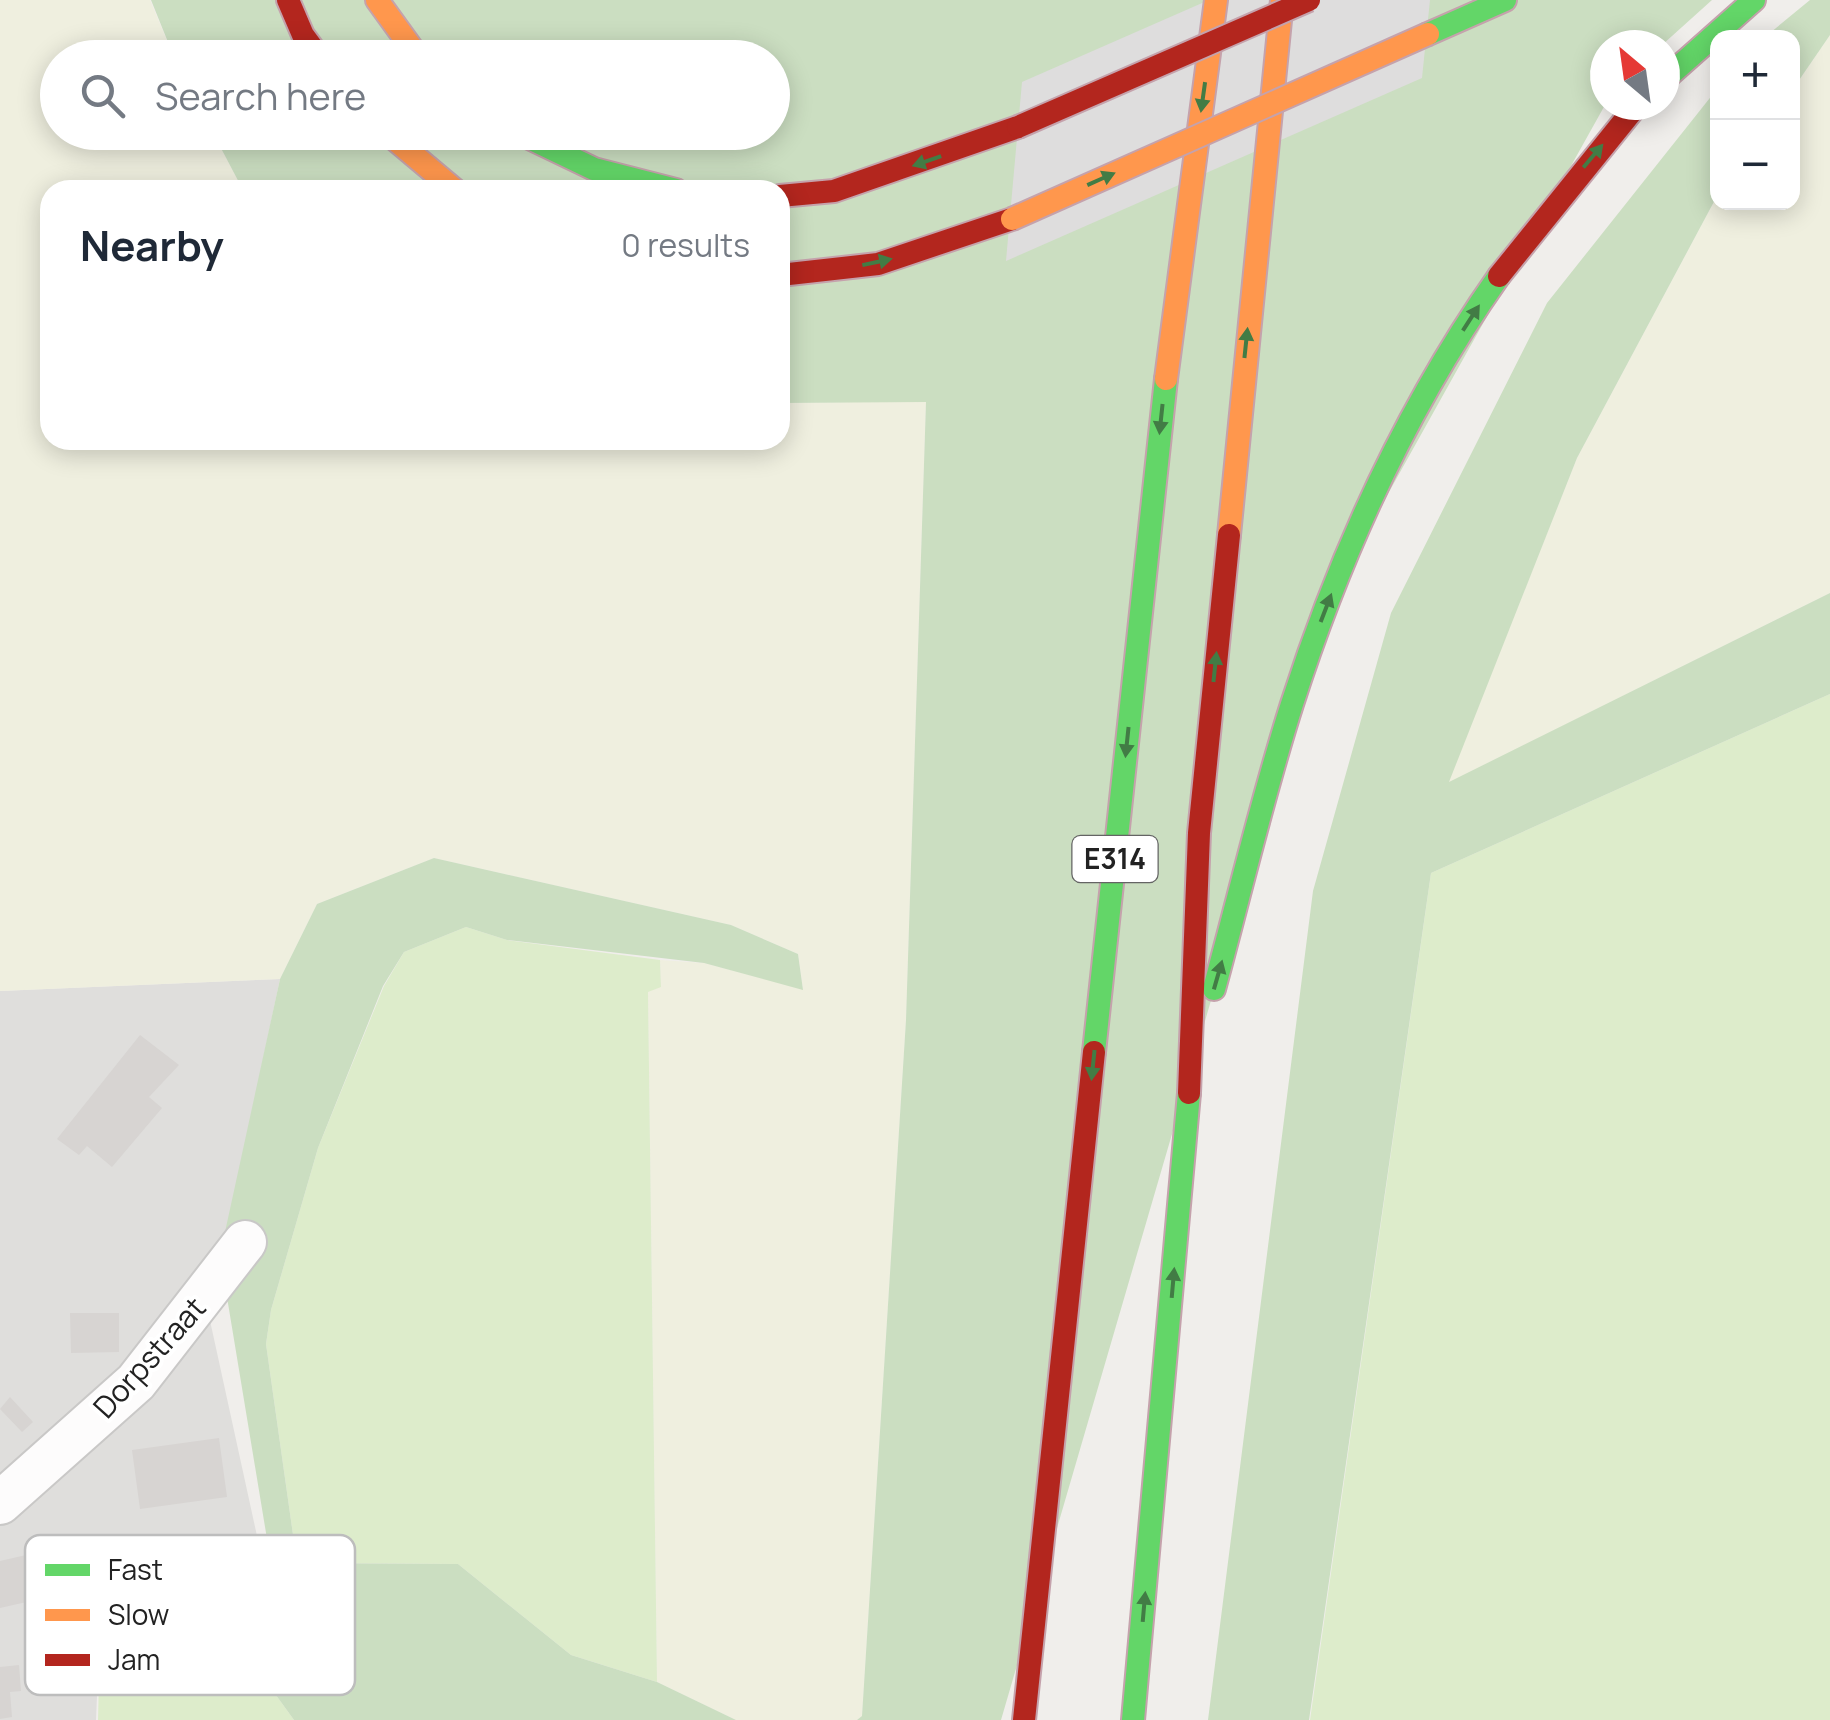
<!DOCTYPE html>
<html lang="en">
<head>
<meta charset="utf-8">
<style>
  :root { --surface:#fff; --page:#f6f6f7; --text:#1f2937; --muted:#747a83; --line:#e0e1e3 }
  body { margin:0; font-family:Manrope,sans-serif; background:var(--page); color:var(--text) }
  .controls { position:absolute; right:30px; top:30px; display:grid; overflow:hidden; border-radius:20px; box-shadow:0 5px 25px #0003 }
  .controls button { width:90px; height:90px; display:grid; place-items:center; padding:0; border:0; border-bottom:2px solid var(--line); background:var(--surface); color:var(--text); font:50px sans-serif }
  .compass { position:absolute; left:1590px; top:30px; width:90px; height:90px; border-radius:50%; background:var(--surface); box-shadow:0 5px 25px #0003; rotate:331deg }
  .list { margin:0; padding:0; list-style:none }
  h2 { display:flex; justify-content:space-between; align-items:center; height:130px; margin:0; padding:0 40px; font-size:42px }
  h2 small { font-size:32px; font-weight:400; color:var(--muted) }
  .icon { flex:none; width:55px; height:55px; fill:none; stroke:currentColor; stroke-width:2; stroke-linecap:round; stroke-linejoin:round }
  .map { position:relative; flex:none; width:1830px; height:1720px; overflow:hidden }
  .search { position:absolute; background:var(--surface); box-shadow:0 5px 25px #0003; left:40px; top:40px; width:750px; height:110px; display:flex; align-items:center; gap:25px; box-sizing:border-box; padding:0 35px; border-radius:55px; color:var(--muted); font-size:38px }
  .panel { position:absolute; background:var(--surface); box-shadow:0 5px 25px #0003; left:40px; top:180px; width:750px; height:270px; border-radius:30px }
  .map>svg:first-child { display:block }
  .residential { fill:#dfdedc }
  .farmland { fill:#efefdf }
  .grass { fill:#ddeccb }
  .forest { fill:#cbdec1 }
  .pier { fill:#dedddd }
  .building { fill:#d7d4d2 }
  .lines { fill:none; stroke-linecap:round; stroke-linejoin:round }
  .street-casing { stroke:#c9c8c7; stroke-width:46 }
  .fast-casing { stroke:#c5a2ac; stroke-width:26 }
  .slow-casing { stroke:#c5a2ac; stroke-width:26 }
  .jam-casing { stroke:#c5a2ac; stroke-width:26 }
  .street { stroke:#fdfcfc; stroke-width:42 }
  .fast { stroke:#63d668; stroke-width:22 }
  .slow { stroke:#ff974d; stroke-width:22 }
  .jam { stroke:#b3261e; stroke-width:22 }
  .slow-bridge-casing { stroke:#c5a2ac; stroke-width:26; stroke-linecap:butt }
  .jam-bridge-casing { stroke:#c5a2ac; stroke-width:26; stroke-linecap:butt }
  .slow-bridge { stroke:#ff974d; stroke-width:22 }
  .jam-bridge { stroke:#b3261e; stroke-width:22 }
  .oneway { fill:#427c45 }
  .labels { text-anchor:middle; stroke-width:8; stroke-linejoin:round; paint-order:stroke }
  .shield { fill:#fff; stroke:#646464; stroke-width:2.5 }
  .shield-label { font-size:28px; font-weight:bold; fill:#222 }
  .street-label { font-size:30px; fill:#222; stroke:#fff }
  .key { fill:#fff; stroke:#bdbdbd; stroke-width:2.5 }
  .key-label { font-size:28px; fill:#222 }
</style>
</head>
<body>
<div class="map">
<svg width="1830" height="1720" viewBox="0 0 1830 1720">
  <rect width="100%" height="100%" fill="#f0eeeb"/>
  <!-- residential -->
  <path class="residential" d="M280,979l-71,337 55,252 -163,30 -5,122h-96v-729z"/>
  <!-- farmland -->
  <path class="farmland" d="M0,0h150l24,57 -116,1v74l155,1 30,57h-193v250h730v-37l146,-2 -20,619 -44,696 -5,4h-121l-79,-38 -9,-691 13,-5 -1,-26 44,3 99,26 -5,-35 -67,-29 -297,-67 -117,46 -37,75 -280,12z
    M1830,35v558l-382,190 129,-325 139,-260 2,4h74l1,-113z"/>
  <!-- grass -->
  <path class="grass" d="M1830,694v1026h-520l121,-847z
    M466,927l41,13 153,20 1,27 -13,5 9,690 -86,-27 -113,-91 -161,-1 -31,-219 5,-34 47,-162 66,-162 20,-34z
    M271,1563l-19,99 42,58h-196l3,-122z"/>
  <!-- forest -->
  <path class="forest" d="M151,0h1561l-50,45h-57v60l-278,498 -326,1117h-144l5,-4 44,-696 20,-618 -146,1v-213h-537l-30,-57 559,-1v-74l-598,-1z
    M1810,0h20v35l-37,54 -1,-51 -27,-1z
    M1717,89v107l-140,262 -128,324 381,-189v101l-399,179 -122,847h-101l105,-829 78,-278 156,-310z
    M434,858l297,67 67,29 5,36 -99,-27 -197,-23 -41,-13 -62,25 -21,34 -65,162 -47,162 -5,34 31,219 161,1 113,91 86,27 79,38h-442l-42,-58 19,-99 -51,-308 60,-276 37,-75z"/>
  <!-- pier -->
  <path class="pier" d="M1209,0h221l-8,78 -416,183 16,-179z"/>
  <!-- building -->
  <path class="building" d="M140,1035l39,30 -30,32 13,11 -50,59 -25,-21 -8,9 -22,-16z
    M70,1313h49v39l-48,1z
    M10,1397l23,25 -11,10 -22,-23z
    M219,1438l8,59 -87,12 -8,-59z
    M78,1543l10,45 -88,20v-47z
    M19,1665l2,26 -11,1 2,25 -12,2v-52z"/>
  <g class="lines">
    <!-- street casing -->
    <g class="street-casing">
      <path id="street" d="M0,1503l136,-121 109,-140"/>
    </g>
    <!-- fast casing -->
    <g class="fast-casing">
      <path id="fast" d="M1428,34l77,-34
        M1665,79l89,-79
        M517,132l77,37 82,21
        M1214,989c26,-95 48,-191 78,-285 48,-150 116,-299 207,-428
        M1094,1052l72,-673
        M1133,1720l56,-627"/>
    </g>
    <!-- slow casing -->
    <g class="slow-casing">
      <path id="slow" d="M377,0l42,58
        M386,132l69,58
        M1166,379l50,-379
        M1229,535l53,-535"/>
    </g>
    <!-- jam casing -->
    <g class="jam-casing">
      <path id="jam" d="M288,0l15,35 17,23
        M780,196l54,-5 184,-64
        M780,275l98,-11 134,-45
        M1499,276l138,-171
        M1189,1093l10,-260 30,-298
        M1024,1720l70,-668"/>
    </g>
    <!-- street -->
    <use href="#street" class="street"/>
    <!-- fast -->
    <use href="#fast" class="fast"/>
    <!-- slow -->
    <use href="#slow" class="slow"/>
    <!-- jam -->
    <use href="#jam" class="jam"/>
    <!-- slow-bridge casing -->
    <g class="slow-bridge-casing">
      <path id="slow-bridge" d="M1012,219l416,-185"/>
    </g>
    <!-- jam-bridge casing -->
    <g class="jam-bridge-casing">
      <path id="jam-bridge" d="M1018,127l291,-127"/>
    </g>
    <!-- slow-bridge -->
    <use href="#slow-bridge" class="slow-bridge"/>
    <!-- jam-bridge -->
    <use href="#jam-bridge" class="jam-bridge"/>
  </g>
  <!-- one-way arrows -->
  <defs><path id="oneway-solid" d="M-6-.8H1V-3.2L6.5 0L1 3.2V.8H-6Z" transform="scale(2.5)"/></defs>
  <g class="oneway">
    <use href="#oneway-solid" transform="translate(1203 97) rotate(98)"/>
    <use href="#oneway-solid" transform="translate(1593 156) rotate(-50)"/>
    <use href="#oneway-solid" transform="translate(927 161) rotate(161)"/>
    <use href="#oneway-solid" transform="translate(1101 179) rotate(-24)"/>
    <use href="#oneway-solid" transform="translate(877 262) rotate(-12)"/>
    <use href="#oneway-solid" transform="translate(1471 318) rotate(-57)"/>
    <use href="#oneway-solid" transform="translate(1246 343) rotate(-84)"/>
    <use href="#oneway-solid" transform="translate(1161 419) rotate(96)"/>
    <use href="#oneway-solid" transform="translate(1326 608) rotate(-69)"/>
    <use href="#oneway-solid" transform="translate(1215 667) rotate(-84)"/>
    <use href="#oneway-solid" transform="translate(1127 742) rotate(96)"/>
    <use href="#oneway-solid" transform="translate(1218 975) rotate(-74)"/>
    <use href="#oneway-solid" transform="translate(1093 1065) rotate(96)"/>
    <use href="#oneway-solid" transform="translate(1173 1283) rotate(-85)"/>
    <use href="#oneway-solid" transform="translate(1144 1607) rotate(-85)"/>
  </g>
  <g class="labels">
    <!-- shield labels -->
    <rect class="shield" x="1072.5" y="836" width="85" height="46" rx="8"/>
    <g class="shield-label">
      <text x="1115" y="869">E314</text>
    </g>
    <!-- street labels -->
    <g class="street-label">
      <text transform="translate(150 1358) rotate(-48)" y="10">Dorpstraat</text>
    </g>
  </g>
  <!-- legend -->
  <rect x="25" y="1535" width="330" height="160" rx="15" class="key"/>
  <rect x="45" y="1564" width="45" height="12" fill="#63d668"/>
  <rect x="45" y="1609" width="45" height="12" fill="#ff974d"/>
  <rect x="45" y="1654" width="45" height="12" fill="#b3261e"/>
  <g class="key-label">
    <text x="108" y="1580">Fast</text>
    <text x="108" y="1625">Slow</text>
    <text x="108" y="1670">Jam</text>
  </g>
</svg>
<div class="controls">
<button>+</button>
<button>−</button>
</div>
<svg class="compass" viewBox="-18 -18 36 36"><path d="M0-13l5 13h-10z" fill="#e53935"/><path d="M0 13l5-13h-10z" fill="#747a83"/></svg>
<div class="search"><svg class="icon" aria-label="search" viewBox="0 0 24 24"><circle cx="10" cy="10" r="6"/><path d="M15 15l6 6"/></svg>Search here</div>
<section class="panel">
<h2>Nearby<small>0 results</small></h2>
<ul class="list">
</ul>
</section>
</div>
</body>
</html>
